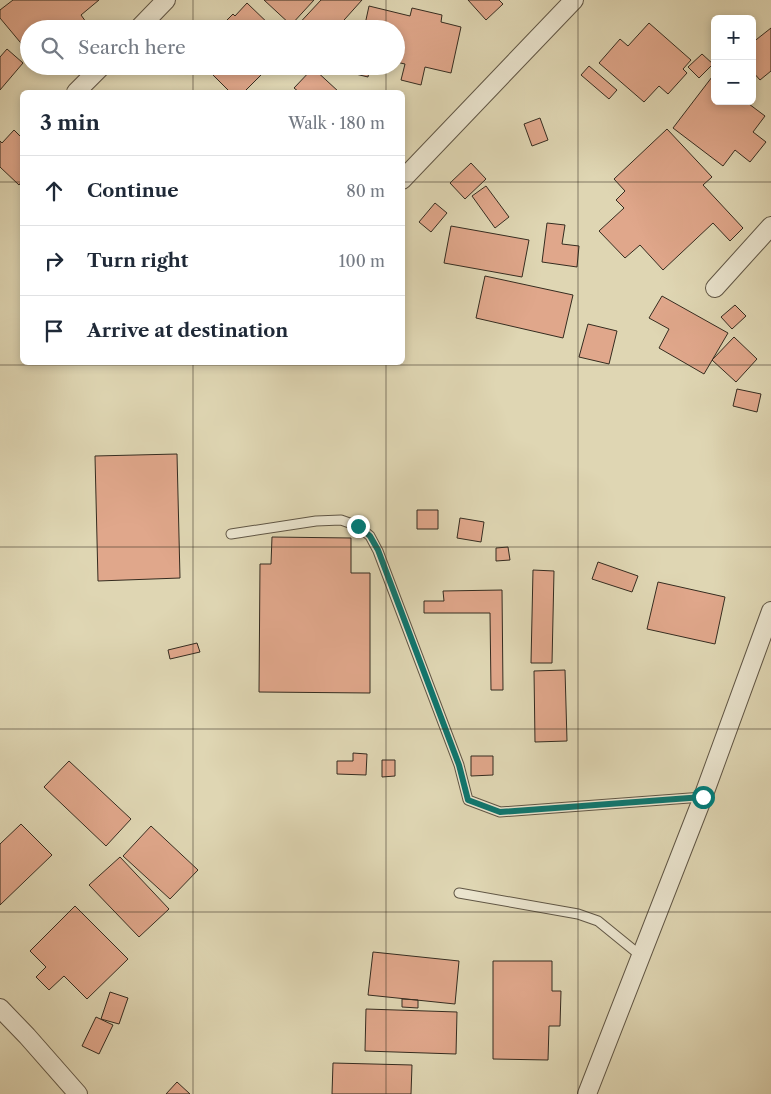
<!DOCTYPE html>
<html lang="en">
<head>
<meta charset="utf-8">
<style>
  :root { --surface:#fff; --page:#f6f6f7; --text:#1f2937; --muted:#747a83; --line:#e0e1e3 }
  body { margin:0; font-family:"Libre Caslon Text",serif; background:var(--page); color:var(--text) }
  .controls { position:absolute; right:15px; top:15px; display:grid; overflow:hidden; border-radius:8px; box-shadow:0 2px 8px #0003 }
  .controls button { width:45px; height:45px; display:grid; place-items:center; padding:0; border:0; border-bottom:1px solid var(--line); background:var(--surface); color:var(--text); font:25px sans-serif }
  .stop { position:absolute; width:15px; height:15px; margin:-11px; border:4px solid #0f766e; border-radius:50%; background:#fff }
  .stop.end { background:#0f766e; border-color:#fff; box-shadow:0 1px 5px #0008 }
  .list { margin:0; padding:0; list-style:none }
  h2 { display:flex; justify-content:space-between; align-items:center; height:65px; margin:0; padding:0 20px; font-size:21px }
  h2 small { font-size:16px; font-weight:400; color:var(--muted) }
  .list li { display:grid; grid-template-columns:32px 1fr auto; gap:15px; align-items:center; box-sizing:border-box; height:70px; padding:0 20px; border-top:1px solid var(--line) }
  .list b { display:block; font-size:19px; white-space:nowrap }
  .list em { font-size:16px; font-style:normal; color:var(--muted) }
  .icon { flex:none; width:28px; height:28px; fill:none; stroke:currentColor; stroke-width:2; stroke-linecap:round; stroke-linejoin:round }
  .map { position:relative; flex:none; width:771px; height:1094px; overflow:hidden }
  .search { position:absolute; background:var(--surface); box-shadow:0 2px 8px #0003; left:20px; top:20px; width:385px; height:55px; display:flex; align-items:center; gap:12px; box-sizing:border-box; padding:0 18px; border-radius:28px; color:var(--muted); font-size:19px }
  .panel { position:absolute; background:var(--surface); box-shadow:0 2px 8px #0003; left:20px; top:90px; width:385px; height:275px; border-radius:8px }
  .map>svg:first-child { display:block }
  .building { fill:#e0a78b; stroke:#352c20 }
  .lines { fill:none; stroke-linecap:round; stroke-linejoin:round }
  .lane-casing { stroke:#605645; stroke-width:11 }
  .street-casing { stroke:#605645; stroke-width:20 }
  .lane { stroke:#eae4ce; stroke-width:9 }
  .street { stroke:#eae4ce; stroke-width:18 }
  .route { stroke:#0f766e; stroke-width:6 }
  .grid { fill:none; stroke:#352c20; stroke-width:1; stroke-opacity:0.55 }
</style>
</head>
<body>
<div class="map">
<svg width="771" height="1094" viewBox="0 0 771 1094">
  <rect width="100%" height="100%" fill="#dfd6b3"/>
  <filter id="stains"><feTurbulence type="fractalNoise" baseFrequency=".004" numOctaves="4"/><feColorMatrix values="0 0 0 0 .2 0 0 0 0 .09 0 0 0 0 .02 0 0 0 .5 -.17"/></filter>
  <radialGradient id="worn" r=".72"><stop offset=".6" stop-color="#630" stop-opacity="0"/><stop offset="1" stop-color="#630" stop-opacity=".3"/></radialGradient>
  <!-- building -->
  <path class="building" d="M13,0h86l-18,15 5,7 -8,7h-49v16l-4,3 -25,-30v-8z
    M264,0h50l-23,25z
    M321,0h41l-26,29h-42z
    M468,0h31l4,4 -17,16z
    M247,3l27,26h-56l15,-15 2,2z
    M369,6l41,10 2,-8 30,7 -1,7 20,5 -10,46 -26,-6 -4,18 -20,-5 4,-16 -9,-2v-33h-32z
    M649,23l42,37 -8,9 4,4 -19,21 -9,-8 -15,16 -45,-39 21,-24 8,7z
    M771,28v43l-11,9 -8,-9v-28z
    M7,49l16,14 -23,27v-33z
    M702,54l11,10 -14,14 -11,-11z
    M212,66h58l-26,26h-14l-22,-22z
    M340,66h30l-2,11 -29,-7z
    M589,66l28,24 -8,9 -28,-24z
    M313,68l26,24h-40l-5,-4z
    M712,77l3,2v22h30l20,15 -12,16 13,10 -16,20 -15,-12 -12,16 -50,-38z
    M540,118l8,22 -16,6 -8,-22z
    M667,129l45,48 -9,8 40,43 -13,13 -17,-18 -50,47 -23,-25 -15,13 -26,-27 25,-23 -8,-8 9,-9 -11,-12z
    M14,130l8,8v43l-3,4 -19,-18v-26l2,2z
    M471,163l15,16 -21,20 -15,-16z
    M486,186l23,31 -14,11 -23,-32z
    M435,203l12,10 -16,19 -12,-10z
    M547,223l18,2 -3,19 17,2 -2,21 -35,-5z
    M451,226l78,14 -7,37 -78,-14z
    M485,276l88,19 -10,43 -87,-20z
    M662,296l66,37 -24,41 -45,-26 10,-19 -20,-11z
    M735,305l11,11 -14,13 -11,-12z
    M588,324l29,7 -8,33 -30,-7z
    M734,337l23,22 -21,23 -24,-22z
    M737,389l24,5 -4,18 -24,-6z
    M177,454l3,124 -82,3 -3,-125z
    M417,510h21v19h-21z
    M460,518l24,4 -3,20 -24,-4z
    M272,537l79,1v35h19v120l-111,-1 1,-128h11z
    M508,547l2,13 -14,1v-13z
    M598,562l40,14 -6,16 -40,-13z
    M533,570l21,1 -2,92h-21z
    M658,582l67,15 -10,47 -68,-15z
    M502,590l1,100h-12l-1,-77h-66v-12h20l-1,-10z
    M197,643l3,9 -30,7 -2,-9z
    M565,670l2,71 -32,1 -1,-71z
    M353,753l14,1 -1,21 -29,-1v-13h16z
    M471,756h22v19l-22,1z
    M382,760h13v16l-13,1z
    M69,761l62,58 -25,27 -62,-59z
    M21,824l31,31 -52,50v-61z
    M151,826l47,44 -28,29 -47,-43z
    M120,857l49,52 -30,28 -50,-52z
    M75,906l53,53 -41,40 -23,-23 -15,14 -13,-13 10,-10 -16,-16z
    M373,952l86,9 -4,43 -87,-9z
    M493,961h59v30h9l-1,35h-11l-1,34 -55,-1z
    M110,992l18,6 -9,26 -18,-5z
    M402,999l16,1v8l-16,-1z
    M366,1009l91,3 -1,42 -91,-3z
    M96,1017l17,8 -14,29 -17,-8z
    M333,1063l79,2 -1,29h-79z
    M177,1082l13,12h-24z"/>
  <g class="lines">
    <!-- lane casing -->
    <g class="lane-casing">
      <path id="lane" d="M231,534l85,-13 25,-1 17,6 12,10 8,15 81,214 9,35 32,12 203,-15
        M459,893l119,21 20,7 43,35"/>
    </g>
    <!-- street casing -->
    <g class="street-casing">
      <path id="street" d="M138,29l28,-29
        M76,92l26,-26
        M402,180l172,-180
        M715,288l56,-62
        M0,1008l27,28 51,58
        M587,1094l116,-297 68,-186"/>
    </g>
    <!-- lane -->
    <use href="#lane" class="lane"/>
    <!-- street -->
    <use href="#street" class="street"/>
  </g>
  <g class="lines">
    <!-- route -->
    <path class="route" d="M358,526l12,10 8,14 81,215 9,35 32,12 203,-15"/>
  </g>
  <!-- grid -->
  <path class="grid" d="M193,0v29M386,0v29M578,0v1094M193,66v26M386,66v26M0,182h22M402,182h369M193,362v732M386,362v732M0,365h771M0,547h771M0,729h771M0,912h771"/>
  <rect width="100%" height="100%" filter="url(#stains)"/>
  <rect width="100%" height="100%" fill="url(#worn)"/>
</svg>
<div class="controls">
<button>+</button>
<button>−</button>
</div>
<div class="stop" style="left:703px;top:797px"></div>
<div class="stop end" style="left:358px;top:526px"></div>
<div class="search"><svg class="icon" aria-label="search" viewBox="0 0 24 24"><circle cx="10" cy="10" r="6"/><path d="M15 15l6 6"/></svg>Search here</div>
<section class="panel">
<h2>3 min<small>Walk · 180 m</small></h2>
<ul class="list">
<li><svg class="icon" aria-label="ahead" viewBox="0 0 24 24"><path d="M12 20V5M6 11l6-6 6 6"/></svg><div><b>Continue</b></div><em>80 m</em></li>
<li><svg class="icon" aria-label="right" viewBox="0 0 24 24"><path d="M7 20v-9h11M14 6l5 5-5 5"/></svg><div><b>Turn right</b></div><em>100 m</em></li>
<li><svg class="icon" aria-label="arrive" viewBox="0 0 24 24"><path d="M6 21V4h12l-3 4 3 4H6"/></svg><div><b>Arrive at destination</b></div></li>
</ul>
</section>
</div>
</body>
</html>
